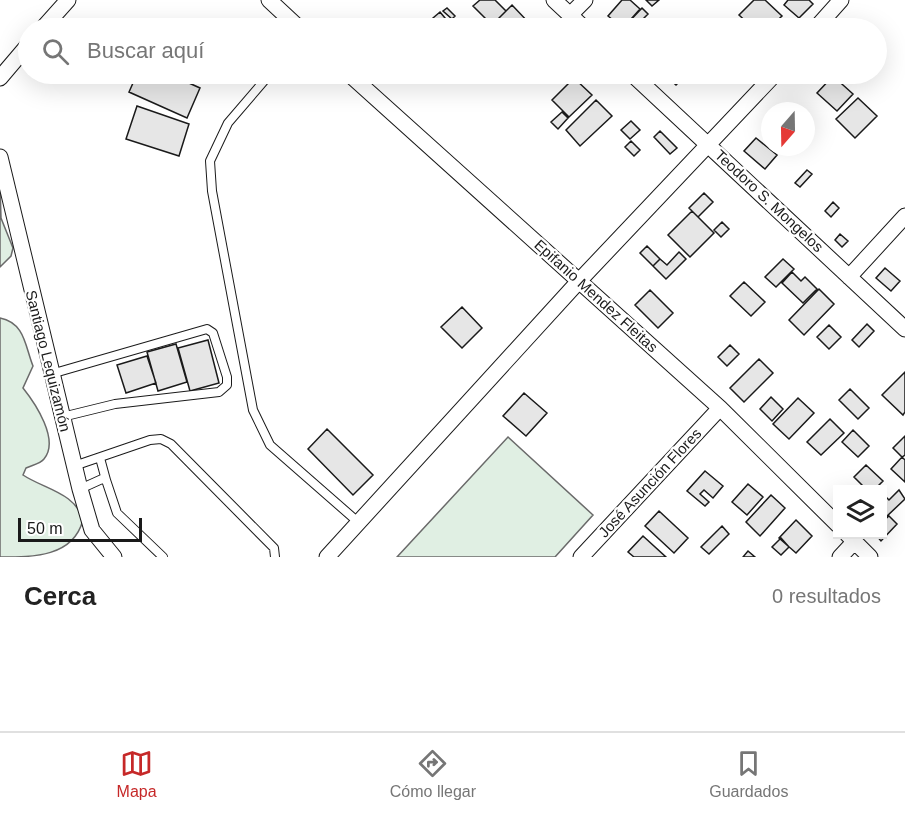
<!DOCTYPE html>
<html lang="es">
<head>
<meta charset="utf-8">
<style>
  :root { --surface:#fff; --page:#f2f2f2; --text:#222; --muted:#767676; --line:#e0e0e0; --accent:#c62828 }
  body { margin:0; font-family:Arial,sans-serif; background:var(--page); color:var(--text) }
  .controls { position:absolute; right:18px; bottom:18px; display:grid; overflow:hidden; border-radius:0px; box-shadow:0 6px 24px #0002 }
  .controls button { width:54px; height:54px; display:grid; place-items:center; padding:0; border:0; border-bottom:2px solid var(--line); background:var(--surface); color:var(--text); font:30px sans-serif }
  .compass { position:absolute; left:761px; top:102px; width:54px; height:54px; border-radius:50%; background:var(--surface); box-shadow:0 6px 24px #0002; rotate:200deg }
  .scale { position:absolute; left:18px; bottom:15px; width:124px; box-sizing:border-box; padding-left:6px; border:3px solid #1a1a1a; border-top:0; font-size:16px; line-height:21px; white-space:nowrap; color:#1a1a1a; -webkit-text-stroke:4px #fff; paint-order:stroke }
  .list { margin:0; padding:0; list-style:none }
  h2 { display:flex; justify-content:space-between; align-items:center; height:78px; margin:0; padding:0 24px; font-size:26px }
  h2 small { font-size:20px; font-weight:400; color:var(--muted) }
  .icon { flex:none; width:33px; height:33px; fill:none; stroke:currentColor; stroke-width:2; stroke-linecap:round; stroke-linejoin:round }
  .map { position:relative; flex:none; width:905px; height:557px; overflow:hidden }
  .search { position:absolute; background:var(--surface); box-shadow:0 6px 24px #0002; left:18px; right:18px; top:18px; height:66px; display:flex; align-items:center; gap:15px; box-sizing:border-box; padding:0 21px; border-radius:33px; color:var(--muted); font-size:22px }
  .sheet { height:174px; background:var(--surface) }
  nav { display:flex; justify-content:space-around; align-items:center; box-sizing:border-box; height:84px; border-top:2px solid var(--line); background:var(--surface); font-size:16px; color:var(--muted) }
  nav a { display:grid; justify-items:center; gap:3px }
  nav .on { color:var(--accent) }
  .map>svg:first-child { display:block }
  .green { fill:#e0efe3; stroke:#6a6a6a; stroke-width:1.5 }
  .building { fill:#e6e6e6; stroke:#1a1a1a; stroke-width:1.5 }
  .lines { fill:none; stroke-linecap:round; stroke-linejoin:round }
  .service-casing { stroke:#1a1a1a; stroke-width:10 }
  .minor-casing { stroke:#1a1a1a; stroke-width:17 }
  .service { stroke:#fff; stroke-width:8 }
  .minor { stroke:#fff; stroke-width:15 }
  .labels { text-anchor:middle; stroke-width:4.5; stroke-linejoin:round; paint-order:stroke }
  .street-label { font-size:15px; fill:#1a1a1a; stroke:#fff }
</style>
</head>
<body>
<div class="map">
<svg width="905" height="557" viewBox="0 0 905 557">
  <rect width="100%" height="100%" fill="#fff"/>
  <!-- green -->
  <path class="green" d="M0,185l1,33 12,30 -2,8 -11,11z
    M0,318c25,5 25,28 33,48l-10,22c12,15 37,52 21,71 -4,5 -12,6 -18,9l-3,7c21,14 53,18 60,45 -10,37 -49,37 -83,37z
    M508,437l85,78 -38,42h-158z"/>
  <!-- building -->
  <path class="building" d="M480,0h15l11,11 -14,14 -19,-19z
    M622,0h8l10,9 -17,19 -15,-12z
    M646,0h13l-7,6z
    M754,0h11l17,16 -13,12h-16l-14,-13z
    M788,0h21l4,4 -14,14 -15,-13z
    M512,5l20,21 -3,2h-34l-3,-3z
    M447,8l8,8 -3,3 -9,-8z
    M642,8l6,6 -14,14h-5l-3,-3z
    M440,12l5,6 -6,6 -6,-6z
    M482,22l6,6h-12z
    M137,74h32l31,14 -13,30 -58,-26z
    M664,74h23l-11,11z
    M816,74h18l-7,9z
    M833,76l20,18 -16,17 -20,-18z
    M574,78l18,17 -23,22 -17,-17z
    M858,98l19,18 -22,22 -19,-19z
    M596,100l16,16 -32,30 -14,-16z
    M137,106l52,18 -10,32 -53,-17z
    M562,112l6,6 -10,11 -7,-7z
    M631,121l9,9 -10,9 -9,-9z
    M660,131l17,17 -7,6 -16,-17z
    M756,138l21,17 -12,14 -21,-18z
    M631,141l9,9 -6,6 -9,-9z
    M807,170l5,4 -12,13 -5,-4z
    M704,193l9,9 -15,15 -9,-9z
    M833,202l6,6 -8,9 -6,-6z
    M692,211l22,22 -24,24 -22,-22z
    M722,222l7,7 -8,8 -7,-7z
    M840,234l8,7 -6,6 -7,-7z
    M647,246l13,13 -7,7 -13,-13z
    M679,252l7,7 -20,20 -13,-13 7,-7 7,6z
    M783,259l11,10 -18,18 -11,-10z
    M885,268l15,13 -9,10 -15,-13z
    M792,272l9,9 4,-4 12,12 -14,14 -21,-20z
    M744,282l21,20 -14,14 -21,-20z
    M819,289l15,15 -30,31 -15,-15z
    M650,290l23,23 -15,15 -23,-23z
    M462,307l20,21 -20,20 -21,-21z
    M867,324l7,7 -15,16 -7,-7z
    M829,325l12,12 -12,12 -12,-12z
    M208,340l11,43 -29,8 -12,-43z
    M176,344l11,38 -29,9 -11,-39z
    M730,345l9,9 -12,12 -9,-9z
    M147,356l9,27 -30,10 -9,-28z
    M759,359l14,14 -29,29 -14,-14z
    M905,372v40l-2,3 -21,-20z
    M850,389l19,19 -11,11 -19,-19z
    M524,393l23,20 -21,23 -23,-20z
    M771,397l12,12 -11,12 -12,-12z
    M798,398l16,15 -25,26 -16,-15z
    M830,419l14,14 -23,22 -14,-13z
    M327,429l46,46 -20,20 -45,-46z
    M853,430l16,16 -11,11 -16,-15z
    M905,436v19l-3,2 -9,-9z
    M902,457l3,3v22l-14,-13z
    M866,465l17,16 -9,9h-7l-13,-13z
    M705,471l18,15 -10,12 -9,-8 -4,4 9,8 -4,4 -18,-15z
    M748,484l15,13 -16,18 -15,-13z
    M899,490l6,9 -19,18 -4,-3v-21l7,7z
    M771,495l14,13 -25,28 -14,-14z
    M659,511l29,27 -14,15 -29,-27z
    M889,516l8,8 -16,17 -6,-7h7v-12z
    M796,520l16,16 -16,17 -17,-15z
    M722,526l7,8 -20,20 -8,-7z
    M643,536l23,21h-32l-6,-5z
    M781,538l8,9 -8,8 -9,-8z
    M748,551l7,6h-12z"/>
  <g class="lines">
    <!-- service casing -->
    <g class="service-casing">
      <path id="service" d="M270,74l-42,49 -18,38 2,30 41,219 17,35 88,77
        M51,374l156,-45 6,4 14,44v8l-8,7 -104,12 -53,13
        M100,458l6,22
        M74,466l76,-26 11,-1 10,5 103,104 1,9
        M80,489l22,-10 4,1 11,33 46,44"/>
    </g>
    <!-- minor casing -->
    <g class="minor-casing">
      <path id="minor" d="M269,0l30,28
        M554,0l30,28
        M570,15l15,-15
        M43,28l25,-28
        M816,28l25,-28
        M349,74l371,334 118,117
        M632,74l273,255
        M0,78l28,-33
        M0,157l80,332 12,41 22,27
        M849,277l56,-61
        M847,534l23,23
        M327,557l252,-276 196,-207
        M581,557l139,-149
        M840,557l14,-15"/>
    </g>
    <!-- service -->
    <use href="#service" class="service"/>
    <!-- minor -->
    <use href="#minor" class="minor"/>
  </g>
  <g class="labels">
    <!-- street labels -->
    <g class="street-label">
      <text transform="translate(769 201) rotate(43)" y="5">Teodoro S. Mongelos</text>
      <text transform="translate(596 296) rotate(42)" y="5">Epifanio Mendez Fleitas</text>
      <text transform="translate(48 361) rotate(76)" y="5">Santiago Lequizamón</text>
      <text transform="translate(650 483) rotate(-47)" y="5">José Asunción Flores</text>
    </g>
  </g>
</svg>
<div class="controls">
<button><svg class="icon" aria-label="layers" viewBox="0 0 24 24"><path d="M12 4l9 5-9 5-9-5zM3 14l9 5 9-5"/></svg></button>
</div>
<svg class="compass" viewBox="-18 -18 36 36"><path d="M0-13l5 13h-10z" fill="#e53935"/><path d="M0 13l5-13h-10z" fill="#767676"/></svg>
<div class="scale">50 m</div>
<div class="search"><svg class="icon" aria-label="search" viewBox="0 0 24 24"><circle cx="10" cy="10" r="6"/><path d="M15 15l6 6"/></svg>Buscar aquí</div>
</div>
<section class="sheet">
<h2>Cerca<small>0 resultados</small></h2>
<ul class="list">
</ul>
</section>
<nav>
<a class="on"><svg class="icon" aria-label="map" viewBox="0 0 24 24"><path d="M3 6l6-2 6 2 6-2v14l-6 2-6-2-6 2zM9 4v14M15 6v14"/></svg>Mapa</a>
<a><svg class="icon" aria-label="directions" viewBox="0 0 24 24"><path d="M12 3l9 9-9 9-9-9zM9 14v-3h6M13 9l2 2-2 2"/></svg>Cómo llegar</a>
<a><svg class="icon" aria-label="saved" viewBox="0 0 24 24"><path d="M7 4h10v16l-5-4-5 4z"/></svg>Guardados</a>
</nav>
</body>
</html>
